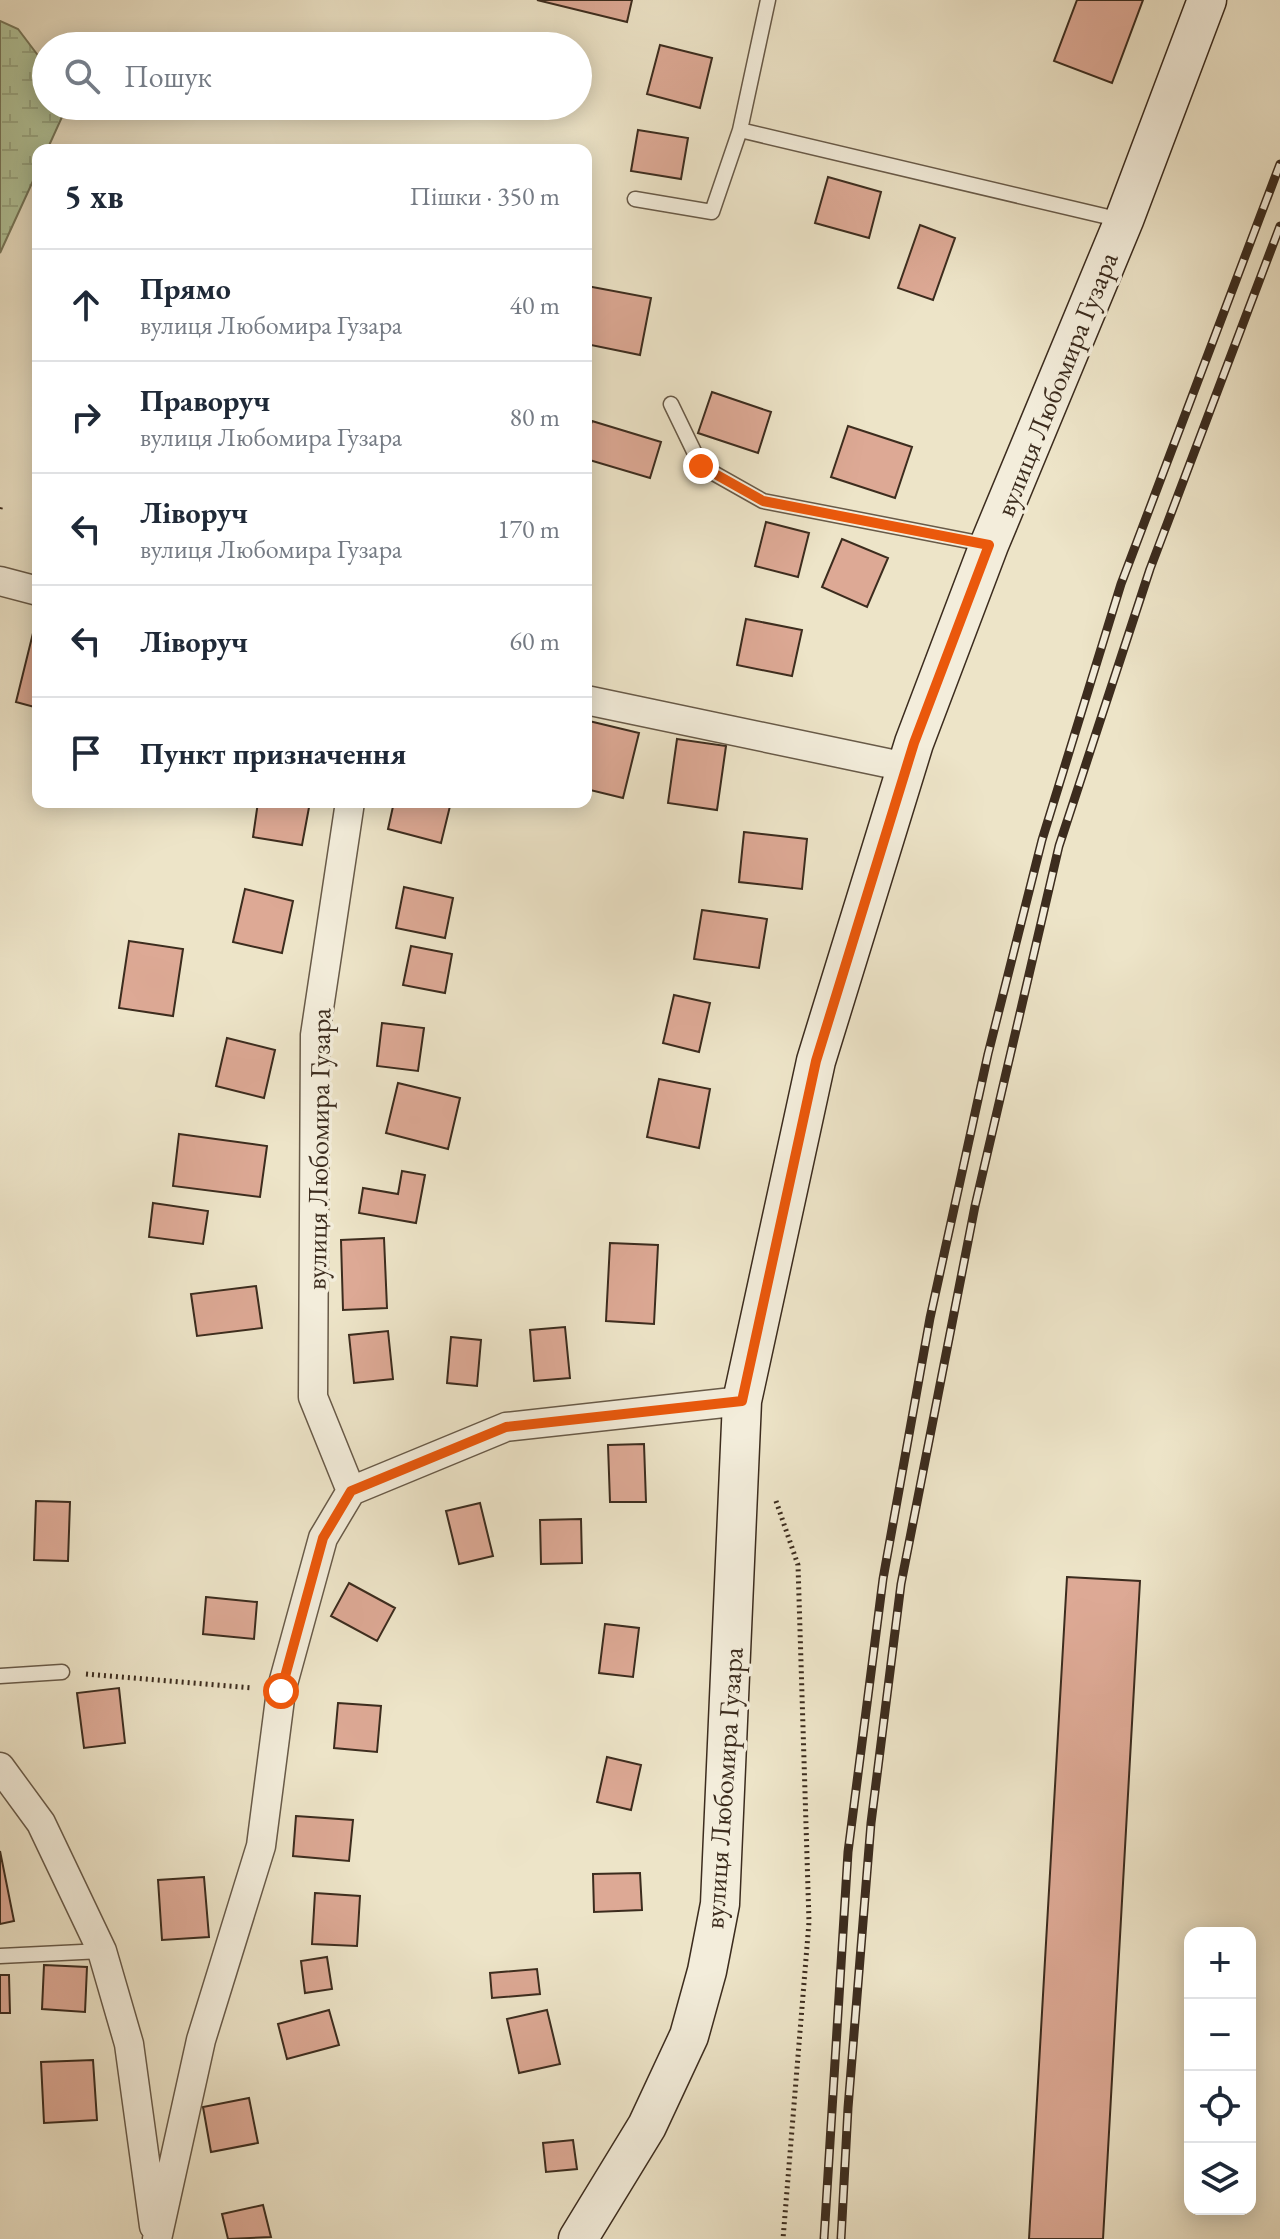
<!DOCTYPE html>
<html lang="uk">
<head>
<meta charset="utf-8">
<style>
  :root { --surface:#fff; --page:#f6f6f7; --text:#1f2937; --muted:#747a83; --line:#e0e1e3 }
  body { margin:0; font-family:"EB Garamond",serif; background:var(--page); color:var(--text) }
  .controls { position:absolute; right:24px; bottom:24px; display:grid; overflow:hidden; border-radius:16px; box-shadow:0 4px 20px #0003 }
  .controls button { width:72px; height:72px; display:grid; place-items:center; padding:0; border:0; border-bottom:2px solid var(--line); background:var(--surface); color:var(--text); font:40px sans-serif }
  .stop { position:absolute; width:24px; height:24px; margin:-18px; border:6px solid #ea580c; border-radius:50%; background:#fff }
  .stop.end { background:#ea580c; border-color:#fff; box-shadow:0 2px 8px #0008 }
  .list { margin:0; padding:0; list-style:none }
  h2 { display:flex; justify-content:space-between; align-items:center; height:104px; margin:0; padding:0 32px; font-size:34px }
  h2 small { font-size:26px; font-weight:400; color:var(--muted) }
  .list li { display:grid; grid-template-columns:52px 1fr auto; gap:24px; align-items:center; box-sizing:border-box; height:112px; padding:0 32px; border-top:2px solid var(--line) }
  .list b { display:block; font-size:30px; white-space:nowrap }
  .list p { margin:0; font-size:26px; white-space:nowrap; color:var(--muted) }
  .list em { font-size:26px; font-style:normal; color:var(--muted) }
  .icon { flex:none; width:44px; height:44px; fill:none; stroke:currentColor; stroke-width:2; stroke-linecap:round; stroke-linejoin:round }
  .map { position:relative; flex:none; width:1280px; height:2239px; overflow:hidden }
  .search { position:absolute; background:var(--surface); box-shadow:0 4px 20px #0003; left:32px; top:32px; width:560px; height:88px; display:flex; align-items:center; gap:20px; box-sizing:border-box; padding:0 28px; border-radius:44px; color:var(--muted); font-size:30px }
  .panel { position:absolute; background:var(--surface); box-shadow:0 4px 20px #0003; left:32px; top:144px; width:560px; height:664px; border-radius:16px }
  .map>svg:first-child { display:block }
  .wetland { fill:url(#wetland-marsh); stroke:#77785c; stroke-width:2 }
  .building { fill:#dda995; stroke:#3c2c1e; stroke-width:2 }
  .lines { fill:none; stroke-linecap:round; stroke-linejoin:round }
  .lane-casing { stroke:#685a48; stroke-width:17 }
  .street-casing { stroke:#685a48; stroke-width:31 }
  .secondary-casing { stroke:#3c2c1e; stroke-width:41 }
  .path { stroke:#3c2c1e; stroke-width:5; stroke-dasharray:2 4; stroke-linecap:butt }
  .lane { stroke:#f3eddb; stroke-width:14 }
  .street { stroke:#f3eddb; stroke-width:28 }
  .secondary { stroke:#f3eddb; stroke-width:38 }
  .rail-casing { stroke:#3c2c1e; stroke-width:9 }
  .rail { stroke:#f3eddb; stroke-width:6; stroke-dasharray:18; stroke-linecap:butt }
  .route { stroke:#ea580c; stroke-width:10 }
  .labels { text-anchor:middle; stroke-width:7; stroke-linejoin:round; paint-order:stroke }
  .street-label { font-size:28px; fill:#3c2c1e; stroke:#f3eddb }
</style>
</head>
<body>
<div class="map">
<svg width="1280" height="2239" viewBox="0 0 1280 2239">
  <defs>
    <pattern id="wetland-marsh" width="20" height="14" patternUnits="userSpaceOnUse" patternTransform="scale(2)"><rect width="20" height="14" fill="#b2c59b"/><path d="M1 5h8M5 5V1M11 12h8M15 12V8" fill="none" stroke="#9aa985"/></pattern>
  </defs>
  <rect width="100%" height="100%" fill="#ede4c8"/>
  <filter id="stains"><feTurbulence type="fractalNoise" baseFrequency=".0025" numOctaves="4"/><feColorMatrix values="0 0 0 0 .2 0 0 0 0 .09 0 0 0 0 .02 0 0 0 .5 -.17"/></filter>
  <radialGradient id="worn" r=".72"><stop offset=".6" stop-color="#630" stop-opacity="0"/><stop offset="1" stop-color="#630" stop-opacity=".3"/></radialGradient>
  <!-- wetland -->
  <path class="wetland" d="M0,21l18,8 28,37v40h21l-20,44h-9v20l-38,83z"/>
  <!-- building -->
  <path class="building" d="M537,0h95l-5,22z
    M1077,0h66l-31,83 -58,-22z
    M660,45l52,13 -12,50 -53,-14z
    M638,130l50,8 -7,41 -50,-8z
    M828,177l53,15 -12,46 -54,-15z
    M920,225l35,13 -22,62 -35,-12z
    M587,286l64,12 -11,57 -54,-11z
    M712,392l59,20 -13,41 -60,-20z
    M592,421l69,21 -11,36 -64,-19v-19z
    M848,426l64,21 -17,51 -64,-21z
    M766,522l43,11 -11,44 -43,-11z
    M842,539l46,19 -21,49 -45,-20z
    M746,619l56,11 -10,46 -55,-11z
    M34,629l4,1v78l-22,-6z
    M589,721l50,12 -16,65 -37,-9v-53z
    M677,739l49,7 -9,64 -49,-7z
    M258,802h52l-8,43 -49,-8z
    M394,802h57l-10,41 -53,-14z
    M744,832l63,7 -5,50 -63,-7z
    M404,887l49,11 -8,40 -49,-10z
    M245,889l48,12 -11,52 -49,-11z
    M702,910l65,9 -8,49 -65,-9z
    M129,941l54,8 -10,67 -54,-8z
    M411,946l41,8 -7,39 -42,-8z
    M674,995l36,8 -11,49 -36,-9z
    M382,1023l42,5 -6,43 -41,-5z
    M227,1038l48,12 -11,48 -48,-12z
    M659,1079l51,10 -11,59 -52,-11z
    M398,1083l62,15 -12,51 -62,-16z
    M179,1134l88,12 -7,51 -87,-11z
    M402,1171l23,4 -9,48 -57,-10 4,-25 35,6z
    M153,1203l55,8 -5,33 -54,-7z
    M384,1238l3,70 -44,2 -2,-70z
    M610,1243l48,2 -4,79 -48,-3z
    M256,1286l6,42 -65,8 -6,-42z
    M565,1327l5,51 -36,3 -4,-51z
    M388,1331l5,48 -39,4 -5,-48z
    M451,1337l30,3 -4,46 -30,-3z
    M644,1444l2,58h-36l-2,-57z
    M36,1501l34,1 -2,59 -34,-1z
    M480,1503l13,53 -34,8 -13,-53z
    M581,1519l1,44 -41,1 -1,-44z
    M1067,1577l73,4 -37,658h-74z
    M349,1583l46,25 -18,33 -46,-25z
    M206,1597l51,5 -3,37 -51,-5z
    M605,1624l34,4 -6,49 -34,-4z
    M119,1688l6,55 -41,5 -7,-55z
    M338,1703l43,3 -4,46 -43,-4z
    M607,1757l34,8 -10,45 -34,-8z
    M296,1816l57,4 -4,41 -56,-5z
    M0,1851l14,70 -14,3z
    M640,1873l2,37 -48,2 -1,-38z
    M204,1877l5,60 -47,3 -4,-60z
    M315,1893l45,3 -3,50 -45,-2z
    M327,1957l5,32 -27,4 -4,-32z
    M44,1965l43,2 -2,45 -43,-3z
    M537,1969l3,25 -48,4 -2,-25z
    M0,1975h9l1,38h-10z
    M329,2010l10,35 -52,14 -9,-35z
    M547,2010l13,54 -41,9 -12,-54z
    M93,2060l4,60 -53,3 -3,-61z
    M249,2098l9,45 -47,9 -8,-45z
    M573,2140l4,29 -31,3 -3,-29z
    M263,2205l8,32 -43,2 -6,-25z"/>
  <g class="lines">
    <!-- lane casing -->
    <g class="lane-casing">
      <path id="lane" d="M740,130l381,90
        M635,199l77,13 28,-82 28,-130
        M671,404l30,62 62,35 226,44
        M0,1676l62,-4
        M0,1956l102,-5"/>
    </g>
    <!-- street casing -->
    <g class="street-casing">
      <path id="street" d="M0,581l38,10
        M586,700l320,67
        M350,802l-35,233 -2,362 38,94
        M0,1767l41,56 61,128 27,93 25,182
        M157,2239l44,-199 60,-194 20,-155 42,-153 28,-47 155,-64 236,-26"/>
    </g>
    <!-- secondary casing -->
    <g class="secondary-casing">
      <path id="secondary" d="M578,2239l69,-113 42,-90 18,-65 13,-67 22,-503 74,-340 98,-318 75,-198 135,-325 83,-220"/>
    </g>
    <!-- path -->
    <path class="path" d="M0,509l1,-4
      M776,1501l22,64 11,357 -26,317
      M86,1674l166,14"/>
    <!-- lane -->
    <use href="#lane" class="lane"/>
    <!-- street -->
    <use href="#street" class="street"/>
    <!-- secondary -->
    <use href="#secondary" class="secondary"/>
    <!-- rail casing -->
    <g class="rail-casing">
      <path id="rail" d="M824,2239l24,-387 35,-273 47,-261 58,-264 54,-214 79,-256 159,-420
        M841,2239l7,-131 23,-285 30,-239 74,-378 84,-360 91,-277 130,-343"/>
    </g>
    <!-- rail -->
    <use href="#rail" class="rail"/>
  </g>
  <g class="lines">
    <!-- route -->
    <path class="route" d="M281,1691l42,-153 28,-47 155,-64 236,-26 74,-340 98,-318 75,-198 -226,-44 -62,-35"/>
  </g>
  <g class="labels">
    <!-- street labels -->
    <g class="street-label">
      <text transform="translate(1056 384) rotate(-68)" y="10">вулиця Любомира Гузара</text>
      <text transform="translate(318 1149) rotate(-89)" y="10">вулиця Любомира Гузара</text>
      <text transform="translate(723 1788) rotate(-86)" y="10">вулиця Любомира Гузара</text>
    </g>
  </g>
  <rect width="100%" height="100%" filter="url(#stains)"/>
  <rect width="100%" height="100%" fill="url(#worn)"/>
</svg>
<div class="controls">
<button>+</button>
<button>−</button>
<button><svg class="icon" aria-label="locate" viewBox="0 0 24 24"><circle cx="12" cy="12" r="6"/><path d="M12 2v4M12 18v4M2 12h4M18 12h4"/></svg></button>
<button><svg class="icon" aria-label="layers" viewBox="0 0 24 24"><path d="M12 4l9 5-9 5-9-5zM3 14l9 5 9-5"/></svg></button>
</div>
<div class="stop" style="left:281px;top:1691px"></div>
<div class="stop end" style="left:701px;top:466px"></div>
<div class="search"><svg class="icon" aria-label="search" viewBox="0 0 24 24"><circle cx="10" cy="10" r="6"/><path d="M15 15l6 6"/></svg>Пошук</div>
<section class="panel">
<h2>5 хв<small>Пішки · 350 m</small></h2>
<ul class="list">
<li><svg class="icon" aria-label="ahead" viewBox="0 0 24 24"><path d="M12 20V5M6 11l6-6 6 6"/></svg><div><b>Прямо</b><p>вулиця Любомира Гузара</p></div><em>40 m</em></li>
<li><svg class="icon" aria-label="right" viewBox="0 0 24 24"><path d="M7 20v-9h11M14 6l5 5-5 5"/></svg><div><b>Праворуч</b><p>вулиця Любомира Гузара</p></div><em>80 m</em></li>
<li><svg class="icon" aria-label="left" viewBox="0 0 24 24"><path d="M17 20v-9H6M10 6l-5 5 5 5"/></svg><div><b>Ліворуч</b><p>вулиця Любомира Гузара</p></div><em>170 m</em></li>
<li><svg class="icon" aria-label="left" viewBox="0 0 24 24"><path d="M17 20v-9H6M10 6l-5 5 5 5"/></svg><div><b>Ліворуч</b></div><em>60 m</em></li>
<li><svg class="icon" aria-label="arrive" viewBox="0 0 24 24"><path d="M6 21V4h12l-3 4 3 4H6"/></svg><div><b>Пункт призначення</b></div></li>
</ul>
</section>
</div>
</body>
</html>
